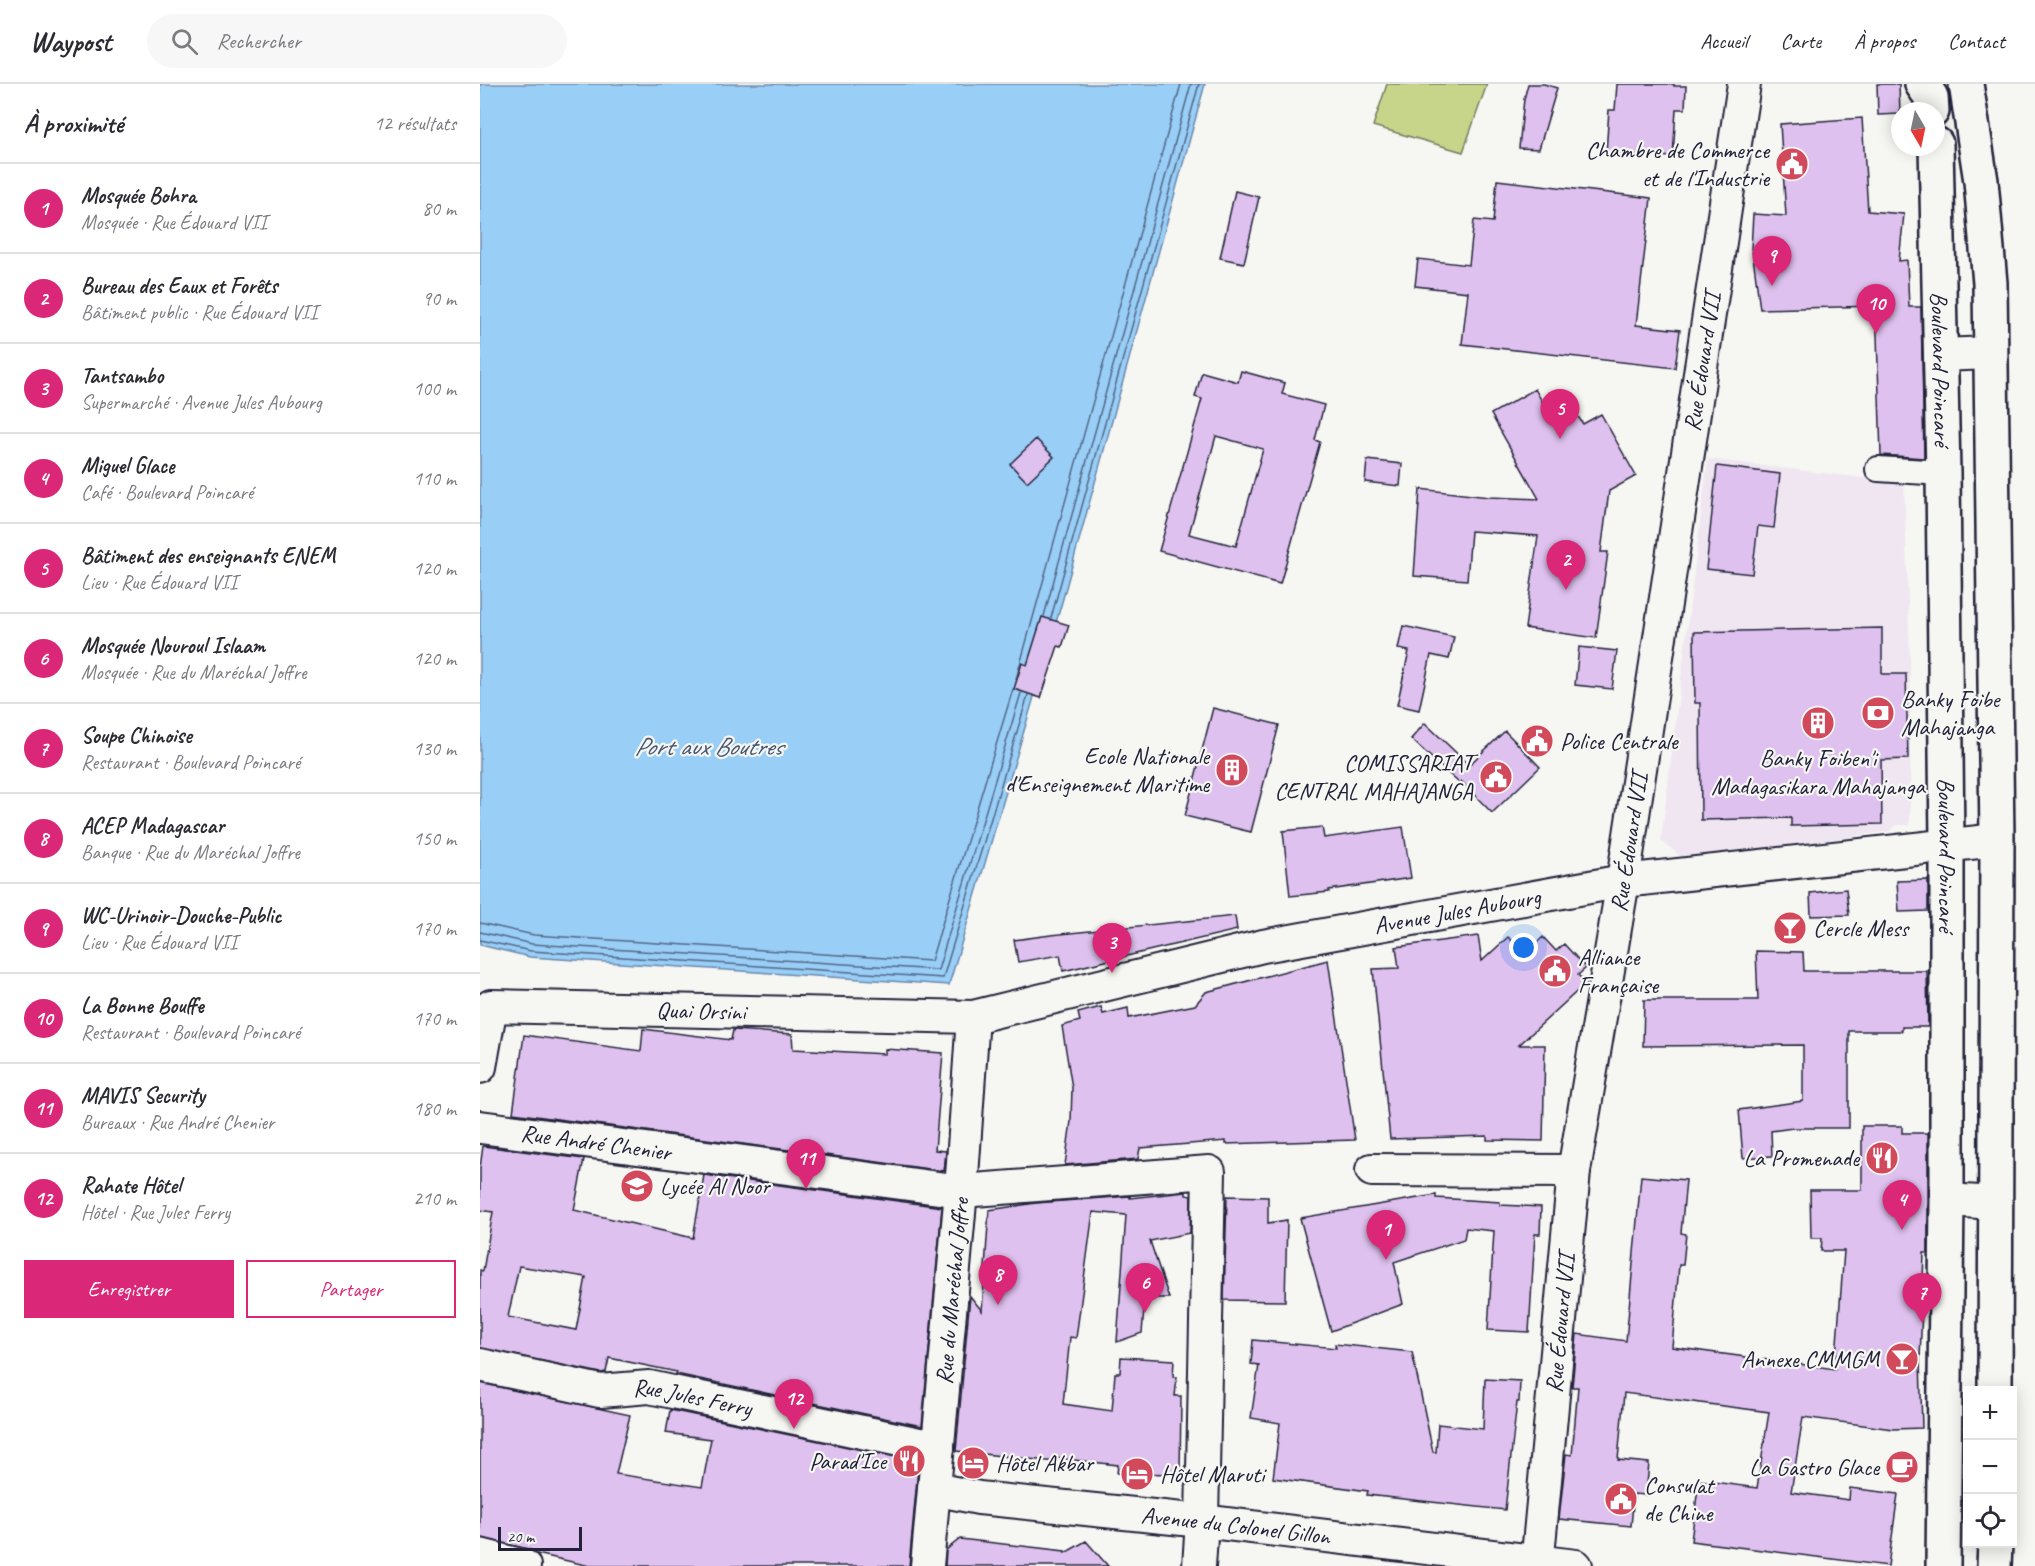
<!DOCTYPE html>
<html lang="fr">
<head>
<meta charset="utf-8">
<style>
  :root { --surface:#fff; --page:#f7f7f7; --text:#2b2b33; --muted:#7c7c81; --line:#e1e1e2; --accent:#db2777 }
  body { margin:0; font-family:Caveat,sans-serif; background:var(--page); color:var(--text) }
  .controls { position:absolute; right:18px; bottom:18px; display:grid; overflow:hidden; border-radius:0px; box-shadow:0 3px 15px #0003 }
  .controls button { width:54px; height:54px; display:grid; place-items:center; padding:0; border:0; border-bottom:2px solid var(--line); background:var(--surface); color:var(--text); font:30px sans-serif }
  .compass { position:absolute; left:1411px; top:18px; width:54px; height:54px; border-radius:50%; background:var(--surface); box-shadow:0 3px 15px #0003; rotate:171deg }
  .scale { position:absolute; left:18px; bottom:15px; width:84px; box-sizing:border-box; padding-left:6px; border:3px solid #22223b; border-top:0; font-size:16px; line-height:21px; white-space:nowrap; color:#22223b; -webkit-text-stroke:4px #f6f6f2; paint-order:stroke }
  .you { position:absolute; left:1044px; top:864px; width:21px; height:21px; margin:-15px; border:4px solid #fff; border-radius:50%; background:#1a73e8; box-shadow:0 0 0 9px #1a73e833 }
  .badge { display:grid; place-items:center; width:39px; height:39px; border-radius:50%; background:var(--accent); color:#fff; font-size:20px; font-weight:700 }
  .pin { position:absolute; translate:-50% -50px; filter:drop-shadow(0 2px 3px #0008) }
  .pin::after { content:''; position:absolute; top:32px; width:21px; height:18px; background:inherit; clip-path:polygon(0 0,100% 0,50% 100%) }
  .list { margin:0; padding:0; list-style:none }
  h2 { display:flex; justify-content:space-between; align-items:center; height:78px; margin:0; padding:0 24px; font-size:26px }
  h2 small { font-size:20px; font-weight:400; color:var(--muted) }
  .list li { display:grid; grid-template-columns:39px 1fr auto; gap:18px; align-items:center; box-sizing:border-box; height:90px; padding:0 24px; border-top:2px solid var(--line) }
  .list b { display:block; font-size:22px; white-space:nowrap }
  .list p { margin:0; font-size:20px; white-space:nowrap; color:var(--muted) }
  .list em { font-size:20px; font-style:normal; color:var(--muted) }
  .actions { display:flex; gap:12px; padding:18px 24px }
  .actions a { flex:1; padding:14px 0; border:2px solid var(--accent); border-radius:0px; text-align:center; font-size:21px; color:var(--accent) }
  .actions .main { background:var(--accent); color:#fff }
  .icon { flex:none; width:33px; height:33px; fill:none; stroke:currentColor; stroke-width:2; stroke-linecap:round; stroke-linejoin:round }
  .map { position:relative; flex:none; width:1555px; height:1482px; overflow:hidden }
  header { display:flex; align-items:center; gap:36px; box-sizing:border-box; height:84px; padding:0 30px; background:var(--surface); border-bottom:2px solid var(--line) }
  header strong { font-size:28px }
  nav { display:flex; gap:33px; margin-inline-start:auto; font-size:21px }
  .search { width:420px; height:54px; background:var(--page); display:flex; align-items:center; gap:15px; box-sizing:border-box; padding:0 21px; border-radius:33px; color:var(--muted); font-size:22px }
  main { display:flex }
  aside { flex:1; background:var(--surface) }
  .map>svg:first-child { display:block }
  .built { fill:#efe6f1 }
  .green { fill:#c6d589; stroke:#747c62; stroke-width:1.5 }
  .water { fill:#99cef7; stroke:#6989ac; stroke-width:1.5 }
  .lines { fill:none; stroke-linecap:round; stroke-linejoin:round }
  .shore { stroke:#526786; stroke-width:1.5 }
  .building { fill:#dec1ee; stroke:#22223b; stroke-width:1.5; fill-rule:evenodd }
  .pedestrian-casing { stroke:#22223b; stroke-width:28 }
  .minor-casing { stroke:#22223b; stroke-width:36 }
  .tertiary-casing { stroke:#22223b; stroke-width:38 }
  .pedestrian { stroke:#f6f6f2; stroke-width:24 }
  .minor { stroke:#f6f6f2; stroke-width:32 }
  .tertiary { stroke:#f6f6f2; stroke-width:33 }
  .labels { text-anchor:middle; stroke-width:4.5; stroke-linejoin:round; paint-order:stroke }
  .poi-label { font-size:24px; fill:#22223b; stroke:#f6f6f2; text-anchor:start }
  .street-label { font-size:24px; fill:#22223b; stroke:#f6f6f2 }
  .water-label { font-size:26px; font-style:italic; fill:#465673; stroke:#f6f6f2 }
</style>
</head>
<body>
<header>
<strong>Waypost</strong>
<div class="search"><svg class="icon" aria-label="search" viewBox="0 0 24 24"><circle cx="10" cy="10" r="6"/><path d="M15 15l6 6"/></svg>Rechercher</div>
<nav><a>Accueil</a><a>Carte</a><a>À propos</a><a>Contact</a></nav>
</header>
<main>
<aside>
<h2>À proximité<small>12 résultats</small></h2>
<ul class="list">
<li><span class="badge">1</span><div><b>Mosquée Bohra</b><p>Mosquée · Rue Édouard VII</p></div><em>80 m</em></li>
<li><span class="badge">2</span><div><b>Bureau des Eaux et Forêts</b><p>Bâtiment public · Rue Édouard VII</p></div><em>90 m</em></li>
<li><span class="badge">3</span><div><b>Tantsambo</b><p>Supermarché · Avenue Jules Aubourg</p></div><em>100 m</em></li>
<li><span class="badge">4</span><div><b>Miguel Glace</b><p>Café · Boulevard Poincaré</p></div><em>110 m</em></li>
<li><span class="badge">5</span><div><b>Bâtiment des enseignants ENEM</b><p>Lieu · Rue Édouard VII</p></div><em>120 m</em></li>
<li><span class="badge">6</span><div><b>Mosquée Nouroul Islaam</b><p>Mosquée · Rue du Maréchal Joffre</p></div><em>120 m</em></li>
<li><span class="badge">7</span><div><b>Soupe Chinoise</b><p>Restaurant · Boulevard Poincaré</p></div><em>130 m</em></li>
<li><span class="badge">8</span><div><b>ACEP Madagascar</b><p>Banque · Rue du Maréchal Joffre</p></div><em>150 m</em></li>
<li><span class="badge">9</span><div><b>WC-Urinoir-Douche-Public</b><p>Lieu · Rue Édouard VII</p></div><em>170 m</em></li>
<li><span class="badge">10</span><div><b>La Bonne Bouffe</b><p>Restaurant · Boulevard Poincaré</p></div><em>170 m</em></li>
<li><span class="badge">11</span><div><b>MAVIS Security</b><p>Bureaux · Rue André Chenier</p></div><em>180 m</em></li>
<li><span class="badge">12</span><div><b>Rahate Hôtel</b><p>Hôtel · Rue Jules Ferry</p></div><em>210 m</em></li>
</ul>
<div class="actions"><a class="main">Enregistrer</a><a>Partager</a></div>
</aside>
<div class="map">
<svg width="1555" height="1482" viewBox="0 0 1555 1482">
  <rect width="100%" height="100%" fill="#f6f6f2"/>
  <filter id="ink" filterUnits="userSpaceOnUse"><feTurbulence type="fractalNoise" baseFrequency=".0167" numOctaves="2"/><feDisplacementMap in="SourceGraphic" scale="12" xChannelSelector="R" yChannelSelector="G"/><feConvolveMatrix kernelMatrix="1 2 1 2 8 2 1 2 1" color-interpolation-filters="sRGB"/></filter>
  <g filter="url(#ink)">
    <!-- built -->
    <path class="built" d="M1228,375l196,24 6,177v165h-14l-5,6 -205,29 -25,-19z"/>
    <!-- green -->
    <path class="green" d="M907,0h100l-24,68 -90,-26z"/>
    <!-- water -->
    <path class="water" d="M0,0h725l-143,518 -113,383 -419,-28 -50,-12z"/>
    <g class="lines">
      <!-- shore -->
      <path class="shore" d="M564,532l147,-532
        M571,534l148,-534
        M536,595l165,-595
        M0,839l54,12 397,26 82,-272
        M0,848l52,12 406,26 83,-277
        M0,856l51,11 412,27 85,-283"/>
    </g>
    <!-- building -->
    <path class="building" d="M1048,0h16l13,4 -18,61 -20,-1 5,-49z
      M1137,0h57v2h12l-1,23h-9l-3,48 -67,-4 3,-43h6z
      M1397,0h22l1,30 -22,1z
      M1382,34l6,93 36,3 -5,47 8,-1 2,47h12l3,151 -43,-3 -5,-149 -116,3 -8,-60h-1l2,-35 33,2 -6,-92z
      M1017,96l154,18 -15,127 44,5 -5,38 -213,-24 6,-52 -53,-6 3,-27 51,6 5,-45 19,2z
      M755,107l24,6 -15,66 -24,-5z
      M761,287l44,12 -3,11 42,11 -9,35 5,2 -40,142 -121,-33 43,-152 -7,-2 7,-25 36,10zM736,352l47,13 -27,97 -47,-12z
      M1055,305l21,37 21,-11 6,9 18,-10 35,62 -27,15 -8,61h7l-12,86 -71,-10 13,-92 -67,-5 -4,49 -53,-4 6,-87 69,8 50,2 -48,-85z
      M556,355l18,18 -27,25 -17,-18z
      M887,376l35,4 -2,22 -35,-4z
      M1237,382l63,8 -6,54 -16,-2 -6,48 -46,-5z
      M562,533l27,8 -7,22 -4,-1 -17,52 -27,-9 8,-26 5,2z
      M923,542l51,11 -5,22 -18,-4 -12,55 -22,-5 12,-54 -11,-2z
      M1402,544v46h24l2,85 -27,1 1,64 -91,2v-8l-90,2 -1,-117h-5l-1,-71z
      M1099,563l38,4 -5,38 -37,-4z
      M733,624l66,17 -28,107 -66,-16z
      M945,639l44,42 36,-34 35,36 -48,46 -31,-32 -2,2 -48,-44z
      M842,743l2,11 79,-11 8,51 -82,12v2l-39,4 -7,-65z
      M1448,796v31l-29,1 -2,-31z
      M1366,805l3,26 -38,1 -1,-23z
      M755,832l2,14 -174,41 -3,-16 -42,7 -4,-22 37,-5z
      M998,852l4,25 26,-24 17,17 18,-17 13,14 8,-7 22,24 -8,7 8,8 -67,62h26l-2,96 -56,-1v-4l-97,3 -17,-170 26,-1 -3,-21z
      M1276,867l47,1 1,19h123l1,56h-26v4h-53v97h-56l-22,3 1,25 -29,2 -4,-48 64,-9v-56l-160,1 1,-46h114z
      M848,876l27,180 -129,4v-3l-86,7 -2,11 -73,6 6,-44 1,-33 -10,-62 18,-5 -2,-8 23,-6 2,7 25,-6 1,10 66,-13 11,-13z
      M163,945l88,11 2,-10 59,4 1,15 92,5v-5l58,4 -8,97 11,1 -2,20 -431,-58 11,-78 117,16z
      M1382,1042h40v7h26v120h-4l-4,107 2,68 -29,1 -90,-12 -12,75 58,8 1,-12 48,6 -10,72 -197,-25 8,-61 58,8 12,-76 -145,-19 -6,67 31,3 -3,32 -12,-1 -3,32 -72,-7 7,-65 6,1 6,-68h-6l5,-53 49,7 15,-165 45,4 -5,53 5,1 -3,31h-4l-7,82 163,22 9,-118h-23l1,-13h-11l-1,-48h52z
      M3,1062l101,13 -10,51 119,28 11,-63 238,32 -20,219 -246,-52 1,-2 -68,-14 -3,14 -5,1 -121,-25v-78l3,1 10,-59 -13,-2v-42zM39,1182l67,11 -10,53 -68,-13z
      M706,1108v3l5,1 -1,37 -40,8 19,57h-24l-3,35 -25,9 9,-127 -33,-3 -17,126 -6,-1 -7,67 49,7 3,-38h5l1,-16 53,3 -1,17h4l-2,19h6l-1,78 -63,-1 1,-8 -62,-7v4l-100,-11 14,-155 12,15 7,-101 47,-7 94,-7v2z
      M956,1111v3l64,4v3l41,2 -1,27h-5l-6,98 -41,-2 6,-99 -28,-3 -2,11 -70,23 9,42 -72,27 -31,-113z
      M747,1112l41,1v26l19,-3 -2,81 -61,-1z
      M773,1256l83,8 -1,-4 77,8 21,100h3l2,-28 45,5 2,-50 35,2 -1,21h-2l-12,108 -138,-15 1,-4 -95,-13 7,-55 -29,-5 8,-53 -8,-1z
      M0,1299l150,32 -14,59 86,13 9,-48 -45,-6 4,-23 245,51 3,7 -9,98h-319l-53,-12 -9,-5 -48,-11z
      M480,1455l105,12v2l21,-12 22,25h-163l1,-16z"/>
    <g class="lines">
      <!-- pedestrian casing -->
      <g class="pedestrian-casing">
        <path id="pedestrian" d="M1398,385l65,4"/>
      </g>
      <!-- minor casing -->
      <g class="minor-casing">
        <g id="minor">
          <path d="M1460,271l51,-2"/>
          <path id="s1" d="M0,983l11,-61 482,11 290,-71 360,-65 374,-41"/>
          <path id="s2" d="M0,1043l481,64 248,-19 -7,349 -3,45"/>
          <path d="M892,1086l202,1"/>
          <path d="M1467,1116l49,3"/>
          <path id="s3" d="M0,1281l120,26 49,-4 289,61"/>
          <path id="s4" d="M454,1405l45,9 223,23 374,45"/>
          <path d="M0,1471l44,11"/>
          <path id="s5" d="M447,1482l34,-375 12,-174"/>
          <path id="s6" d="M1057,1482l37,-395 49,-290 121,-797"/>
        </g>
      </g>
      <!-- tertiary casing -->
      <g class="tertiary-casing">
        <g id="tertiary">
          <path d="M1442,0l9,13 1,14"/>
          <path d="M1486,0l15,97 9,102 7,557 -2,550"/>
          <path id="s7" d="M1456,60l7,329 4,371v356l-4,366"/>
          <path d="M1514,1482l1,-22"/>
        </g>
      </g>
      <!-- pedestrian -->
      <use href="#pedestrian" class="pedestrian"/>
      <!-- minor -->
      <use href="#minor" class="minor"/>
      <!-- tertiary -->
      <use href="#tertiary" class="tertiary"/>
    </g>
  </g>
  <!-- icons -->
  <defs>
    <g id="civic-disc" transform="scale(1.725)"><circle r="9.5" fill="#d1495b" stroke="#f6f6f2"/><path d="M-.6-6.5H3V-4.5H.6V-3L4-1V1h2V6H-6V1h2V-1L-.6-3ZM-1.2 2.5V6h2.4V2.5Z" fill="#fff"/></g>
    <g id="bank-disc" transform="scale(1.725)"><circle r="9.5" fill="#d1495b" stroke="#f6f6f2"/><path d="M-6-4H6V4H-6ZM0-2.3a2.3 2.3 0 1 0 0 4.6a2.3 2.3 0 1 0 0-4.6Z" fill="#fff"/></g>
    <g id="building-disc" transform="scale(1.725)"><circle r="9.5" fill="#d1495b" stroke="#f6f6f2"/><path d="M-4-6H4V6H1V3H-1V6H-4ZM-2.5-4.3h1.7v1.8h-1.7ZM.8-4.3h1.7v1.8H.8ZM-2.5-1h1.7V.8h-1.7ZM.8-1h1.7V.8H.8Z" fill="#fff"/></g>
    <g id="bar-disc" transform="scale(1.725)"><circle r="9.5" fill="#d1495b" stroke="#f6f6f2"/><path d="M-6-5H6L.8 .8V4.5H3.5V6h-7V4.5H-.8V.8Z" fill="#fff"/></g>
    <g id="restaurant-disc" transform="scale(1.725)"><circle r="9.5" fill="#d1495b" stroke="#f6f6f2"/><path d="M-5-6h1v4h1v-4h1v4h1v-4h1v5L-1.5 .5V6h-2V.5L-5-1ZM5-6V6H3V1.5H1.5Q1.5-4 5-6Z" fill="#fff"/></g>
    <g id="school-disc" transform="scale(1.725)"><circle r="9.5" fill="#d1495b" stroke="#f6f6f2"/><path d="M0-5L7-2L0 1L-7-2ZM-4 1L0 2.5L4 1V4Q0 6-4 4Z" fill="#fff"/></g>
    <g id="hotel-disc" transform="scale(1.725)"><circle r="9.5" fill="#d1495b" stroke="#f6f6f2"/><path d="M-6-4.5h1.5V1H6V5H4.5V3h-9V5H-6ZM-4 0a1.8 1.8 0 1 1 3.6 0ZM.5 0V-2.5h3Q6-2.5 6 0Z" fill="#fff"/></g>
    <g id="cafe-disc" transform="scale(1.725)"><circle r="9.5" fill="#d1495b" stroke="#f6f6f2"/><path d="M-5.5-4.5H6V0H3Q3 3.5 0 3.5H-2.5Q-5.5 3.5-5.5 0ZM3-3.2v2h1.7v-2ZM-6 4.5H4V6H-6Z" fill="#fff"/></g>
  </defs>
  <g fill-rule="evenodd">
    <use href="#civic-disc" x="1312" y="80"/>
    <use href="#bank-disc" x="1398" y="629"/>
    <use href="#building-disc" x="1338" y="639"/>
    <use href="#civic-disc" x="1057" y="657"/>
    <use href="#building-disc" x="752" y="686"/>
    <use href="#civic-disc" x="1016" y="693"/>
    <use href="#bar-disc" x="1310" y="844"/>
    <use href="#civic-disc" x="1075" y="887"/>
    <use href="#restaurant-disc" x="1402" y="1074"/>
    <use href="#school-disc" x="157" y="1102"/>
    <use href="#bar-disc" x="1422" y="1275"/>
    <use href="#restaurant-disc" x="429" y="1377"/>
    <use href="#hotel-disc" x="493" y="1379"/>
    <use href="#cafe-disc" x="1422" y="1383"/>
    <use href="#hotel-disc" x="657" y="1390"/>
    <use href="#civic-disc" x="1141" y="1415"/>
  </g>
  <g class="labels">
    <!-- poi labels -->
    <g class="poi-label">
      <text x="1289" y="74" text-anchor="end">Chambre de Commerce<tspan x="1289" dy="28">et de l'Industrie</tspan></text>
      <text x="1421" y="623">Banky Foibe<tspan x="1421" dy="28">Mahajanga</tspan></text>
      <text x="1080" y="665">Police Centrale</text>
      <text x="729" y="680" text-anchor="end">Ecole Nationale<tspan x="729" dy="28">d'Enseignement Maritime</tspan></text>
      <text x="1338" y="682" text-anchor="middle">Banky Foiben'i<tspan x="1338" dy="28">Madagasikara Mahajanga</tspan></text>
      <text x="993" y="687" text-anchor="end">COMISSARIAT<tspan x="993" dy="28">CENTRAL MAHAJANGA</tspan></text>
      <text x="1333" y="852">Cercle Mess</text>
      <text x="1098" y="881">Alliance<tspan x="1098" dy="28">Française</tspan></text>
      <text x="1379" y="1082" text-anchor="end">La Promenade</text>
      <text x="180" y="1110">Lycée Al Noor</text>
      <text x="1399" y="1283" text-anchor="end">Annexe CMMGM</text>
      <text x="406" y="1385" text-anchor="end">Parad'Ice</text>
      <text x="516" y="1387">Hôtel Akbar</text>
      <text x="1399" y="1391" text-anchor="end">La Gastro Glace</text>
      <text x="680" y="1398">Hôtel Maruti</text>
      <text x="1164" y="1409">Consulat<tspan x="1164" dy="28">de Chine</tspan></text>
    </g>
    <!-- street labels -->
    <g class="street-label">
      <text dy="8" stroke="none"><textPath href="#s6" startOffset="1216">Rue Édouard VII</textPath></text>
      <text dy="8" stroke="none"><textPath href="#s7" startOffset="225">Boulevard Poincaré</textPath></text>
      <text dy="8" stroke="none"><textPath href="#s6" startOffset="730">Rue Édouard VII</textPath></text>
      <text dy="8" stroke="none"><textPath href="#s7" startOffset="711">Boulevard Poincaré</textPath></text>
      <text dy="8" stroke="none"><textPath href="#s1" startOffset="1040">Avenue Jules Aubourg</textPath></text>
      <text dy="8" stroke="none"><textPath href="#s1" startOffset="272">Quai Orsini</textPath></text>
      <text dy="8" stroke="none"><textPath href="#s2" startOffset="117">Rue André Chenier</textPath></text>
      <text dy="8" stroke="none"><textPath href="#s5" startOffset="276">Rue du Maréchal Joffre</textPath></text>
      <text dy="8" stroke="none"><textPath href="#s6" startOffset="244">Rue Édouard VII</textPath></text>
      <text dy="8" stroke="none"><textPath href="#s3" startOffset="216">Rue Jules Ferry</textPath></text>
      <text dy="8" stroke="none"><textPath href="#s4" startOffset="304">Avenue du Colonel Gillon</textPath></text>
    </g>
    <!-- water labels -->
    <g class="water-label">
      <text x="228" y="671">Port aux Boutres</text>
    </g>
  </g>
</svg>
<div class="controls">
<button>+</button>
<button>−</button>
<button><svg class="icon" aria-label="locate" viewBox="0 0 24 24"><circle cx="12" cy="12" r="6"/><path d="M12 2v4M12 18v4M2 12h4M18 12h4"/></svg></button>
</div>
<svg class="compass" viewBox="-18 -18 36 36"><path d="M0-13l5 13h-10z" fill="#e53935"/><path d="M0 13l5-13h-10z" fill="#7c7c81"/></svg>
<div class="scale">20 m</div>
<div class="you"></div>
<div class="pin badge" style="left:906px;top:1176px">1</div>
<div class="pin badge" style="left:1086px;top:506px">2</div>
<div class="pin badge" style="left:632px;top:889px">3</div>
<div class="pin badge" style="left:1422px;top:1146px">4</div>
<div class="pin badge" style="left:1080px;top:355px">5</div>
<div class="pin badge" style="left:665px;top:1229px">6</div>
<div class="pin badge" style="left:1442px;top:1239px">7</div>
<div class="pin badge" style="left:518px;top:1221px">8</div>
<div class="pin badge" style="left:1292px;top:202px">9</div>
<div class="pin badge" style="left:1396px;top:250px">10</div>
<div class="pin badge" style="left:326px;top:1105px">11</div>
<div class="pin badge" style="left:314px;top:1345px">12</div>
</div>
</main>
</body>
</html>
